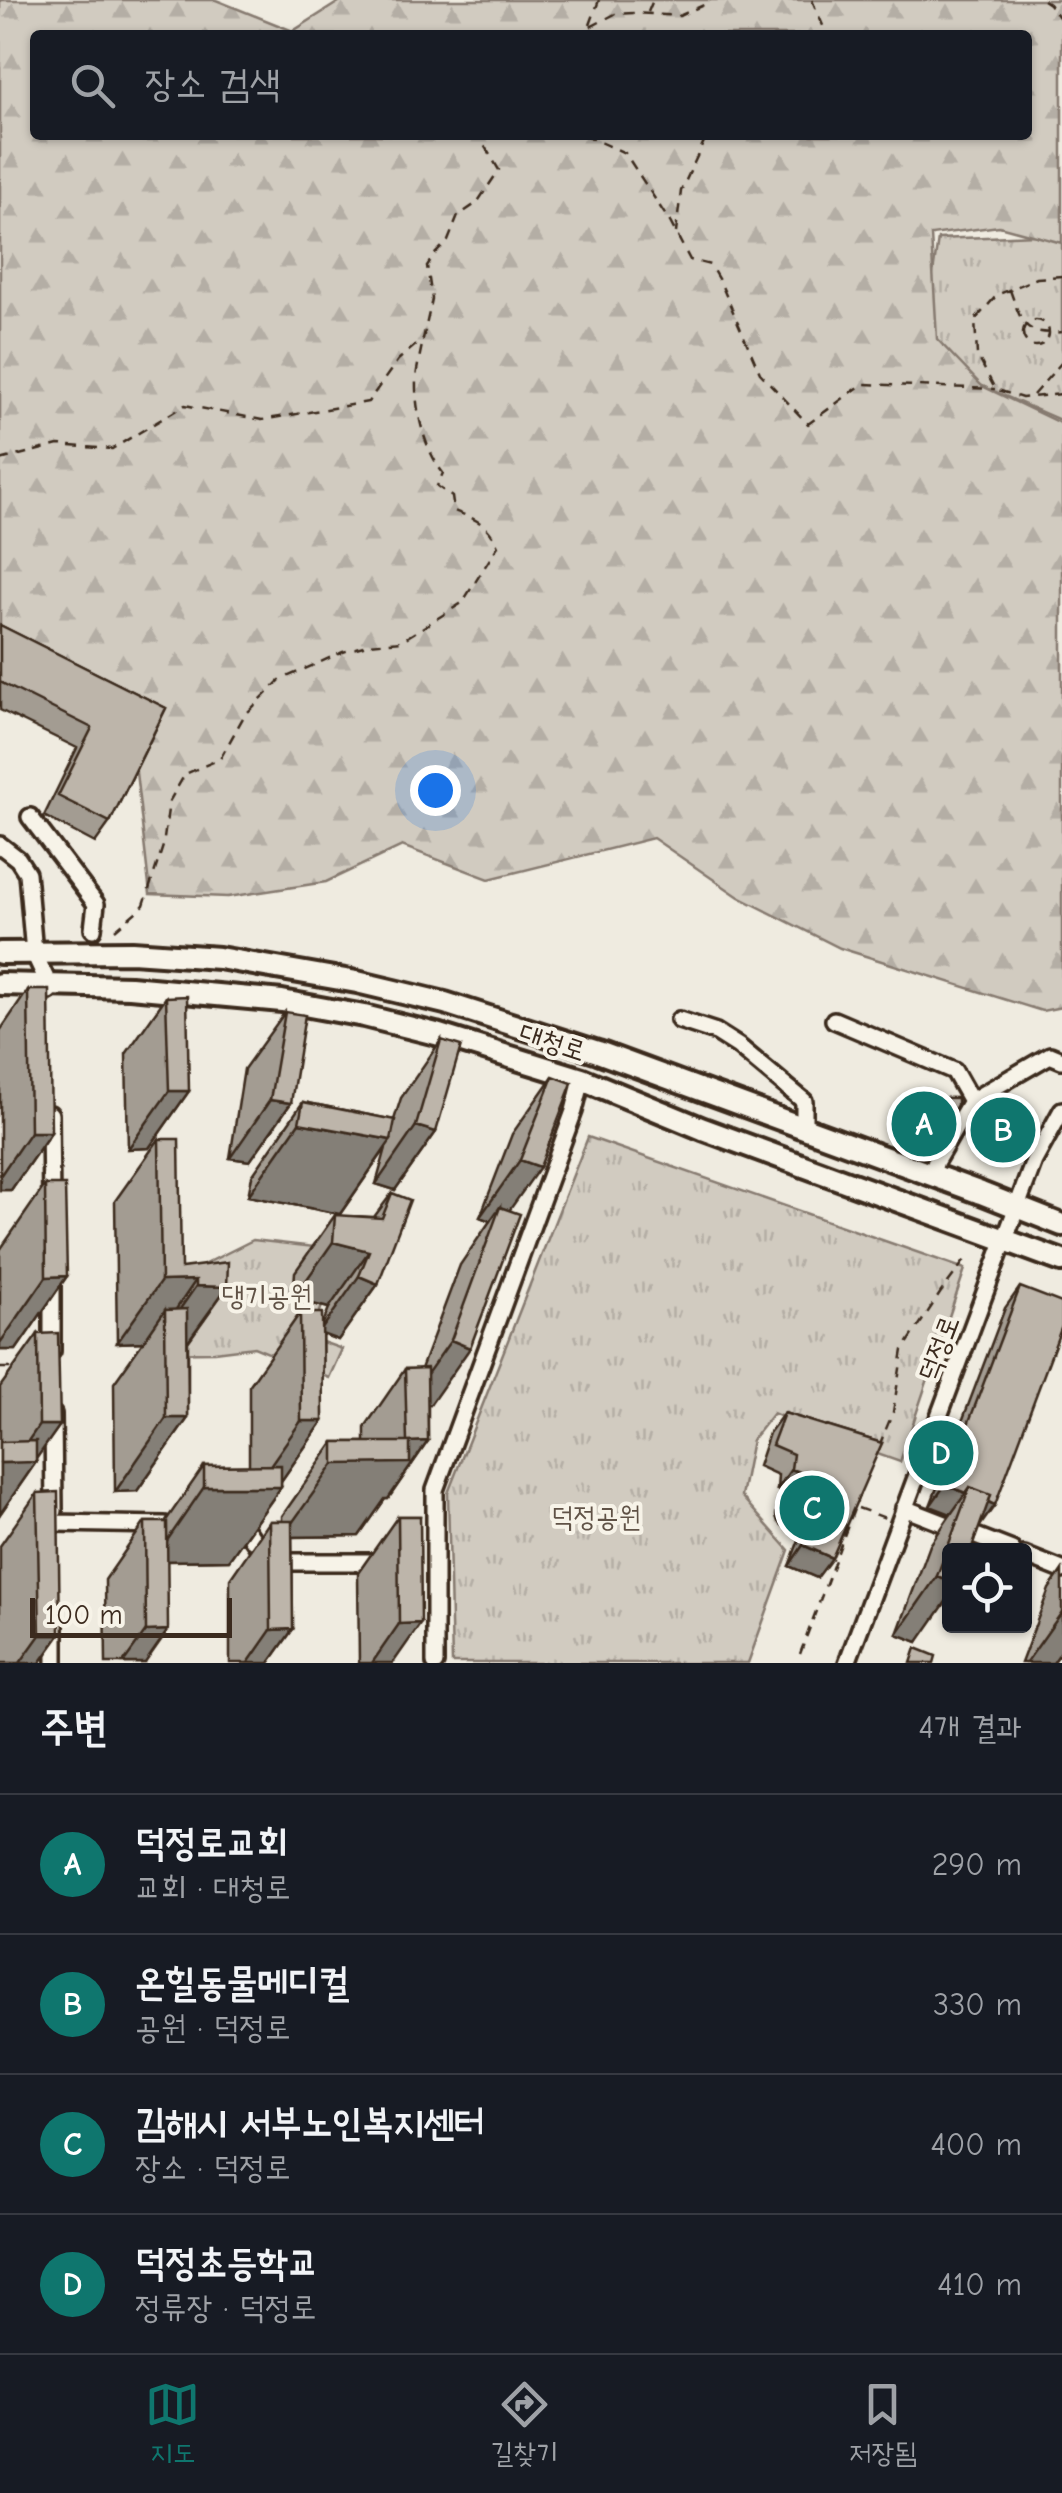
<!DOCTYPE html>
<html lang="ko">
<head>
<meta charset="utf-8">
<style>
  :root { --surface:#171b24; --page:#242831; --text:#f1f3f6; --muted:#9ea1a6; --line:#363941; --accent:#0f766e }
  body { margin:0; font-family:"Comic Neue","Poor Story",sans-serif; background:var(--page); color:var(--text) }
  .controls { position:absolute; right:30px; bottom:30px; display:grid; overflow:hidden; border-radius:10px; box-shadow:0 2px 8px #0004 }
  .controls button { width:90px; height:90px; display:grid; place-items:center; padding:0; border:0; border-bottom:2px solid var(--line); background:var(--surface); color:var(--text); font:50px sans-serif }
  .scale { position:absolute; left:30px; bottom:25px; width:202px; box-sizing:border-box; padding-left:10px; border:5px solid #3b2a1e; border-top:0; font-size:28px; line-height:35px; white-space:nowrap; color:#3b2a1e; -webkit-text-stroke:8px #f7f3e8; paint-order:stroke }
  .you { position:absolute; left:435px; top:790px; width:35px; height:35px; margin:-25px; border:8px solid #fff; border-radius:50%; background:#1a73e8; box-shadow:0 0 0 15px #1a73e833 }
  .badge { display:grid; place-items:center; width:65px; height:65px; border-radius:50%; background:var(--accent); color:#fff; font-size:32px; font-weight:700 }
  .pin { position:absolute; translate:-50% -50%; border:5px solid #fff; box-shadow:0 2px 10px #0006 }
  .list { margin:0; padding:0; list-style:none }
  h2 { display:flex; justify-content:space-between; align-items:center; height:130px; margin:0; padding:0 40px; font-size:42px }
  h2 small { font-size:32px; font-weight:400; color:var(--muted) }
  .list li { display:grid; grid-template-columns:65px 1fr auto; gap:30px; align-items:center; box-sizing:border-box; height:140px; padding:0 40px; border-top:2px solid var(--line) }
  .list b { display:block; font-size:38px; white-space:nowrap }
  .list p { margin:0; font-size:32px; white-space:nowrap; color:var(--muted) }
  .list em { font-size:32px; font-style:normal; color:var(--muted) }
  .icon { flex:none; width:55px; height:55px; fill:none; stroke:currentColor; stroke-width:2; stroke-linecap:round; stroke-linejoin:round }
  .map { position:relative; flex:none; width:1062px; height:1663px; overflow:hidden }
  .search { position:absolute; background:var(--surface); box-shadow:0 2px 8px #0004; left:30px; right:30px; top:30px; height:110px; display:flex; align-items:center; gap:25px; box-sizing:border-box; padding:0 35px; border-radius:10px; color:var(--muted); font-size:38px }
  .sheet { height:690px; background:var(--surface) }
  nav { display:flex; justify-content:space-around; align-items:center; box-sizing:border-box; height:140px; border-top:2px solid var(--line); background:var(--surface); font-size:28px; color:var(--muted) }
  nav a { display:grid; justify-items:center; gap:5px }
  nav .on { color:var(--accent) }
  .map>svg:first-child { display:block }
  .grass { fill:url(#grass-tufts); stroke:#867a6f; stroke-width:2.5 }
  .forest { fill:url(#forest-firs); stroke:#867a6f; stroke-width:2.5; fill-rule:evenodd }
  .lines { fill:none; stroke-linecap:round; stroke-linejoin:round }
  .minor-casing { stroke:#3b2a1e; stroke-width:22 }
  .major-casing { stroke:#3b2a1e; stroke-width:28 }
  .path { stroke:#3b2a1e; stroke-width:2.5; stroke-dasharray:10 8; stroke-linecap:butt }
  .minor { stroke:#f7f3e8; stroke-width:15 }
  .major { stroke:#f7f3e8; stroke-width:20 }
  .wall { fill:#a39c92; stroke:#3b2a1e; stroke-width:2.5 }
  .shaded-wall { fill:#847f77; stroke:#3b2a1e; stroke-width:2.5 }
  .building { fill:#bdb5aa; stroke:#3b2a1e; stroke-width:2.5 }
  .labels { text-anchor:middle; stroke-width:8; stroke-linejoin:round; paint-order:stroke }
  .street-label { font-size:28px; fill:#3b2a1e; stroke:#f7f3e8 }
  .park-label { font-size:28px; fill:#605246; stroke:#f7f3e8 }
</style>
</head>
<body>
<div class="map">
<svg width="1062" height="1663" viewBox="0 0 1062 1663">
  <defs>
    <pattern id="grass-tufts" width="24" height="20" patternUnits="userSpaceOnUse" patternTransform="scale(2.5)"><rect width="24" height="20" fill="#d1cbc0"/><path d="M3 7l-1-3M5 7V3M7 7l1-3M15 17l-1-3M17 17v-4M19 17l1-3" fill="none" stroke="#b4aea5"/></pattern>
    <pattern id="forest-firs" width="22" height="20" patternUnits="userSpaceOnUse" patternTransform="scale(2.5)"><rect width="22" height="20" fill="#d1cbc0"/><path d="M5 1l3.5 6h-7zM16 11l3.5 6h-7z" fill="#b4aea5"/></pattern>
  </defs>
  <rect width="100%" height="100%" fill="#efebe0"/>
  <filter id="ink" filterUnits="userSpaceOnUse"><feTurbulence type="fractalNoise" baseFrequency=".01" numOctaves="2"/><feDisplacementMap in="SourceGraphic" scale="20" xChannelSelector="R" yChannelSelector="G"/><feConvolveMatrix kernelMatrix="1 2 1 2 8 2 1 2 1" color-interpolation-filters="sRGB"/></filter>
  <g filter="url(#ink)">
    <!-- grass -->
    <path class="grass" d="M1062,234v187l-80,-35 -60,-37 16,-110z
      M996,1111l26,10 -11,29 -26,-10z
      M588,1137l377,132 -65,193 -71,-25 -56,-24 -21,27 -11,56 48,54 -41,113h-296l-4,-170z
      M253,1240l88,10 -30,88 31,11 -13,29 -75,-31 -40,5 -67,1 2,-31 55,-3 1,-55z"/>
    <!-- forest -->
    <path class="forest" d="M0,0h216l77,31 49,-31h720v243l-63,-17 -68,9 6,104 45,47 80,38v583l-20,4 -202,-63 -101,-51 -86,-59 -164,41 -87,-33 -76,36 -98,15 -78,-3 -20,-174 -130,-58zM35,35h992v100h-992z"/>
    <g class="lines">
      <!-- minor casing -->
      <g class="minor-casing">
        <path id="minor" d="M30,817l66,87 -3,25
          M0,845l18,14 9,14 7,80 15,32v6
          M679,1020l37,12 22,14 66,55v29
          M834,1020l120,51 17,30
          M50,1114l1,92
          M931,1176l5,-15 35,-60 79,-46 12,5
          M52,1279v72
          M53,1414l1,97
          M904,1508l108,42
          M54,1523l111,2
          M233,1526h11l24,36h118
          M1024,1555l38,15
          M55,1624v39
          M435,1663v-173l139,-379 8,-32
          M847,1663l187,-502 28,-51"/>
      </g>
      <!-- major casing -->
      <g class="major-casing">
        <path id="major" d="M0,953l132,-1 87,6 138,24 88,21 153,49 383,141 81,32
          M0,984l130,3 152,14 82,15 72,18 146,45 121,50 359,132"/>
      </g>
      <!-- path -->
      <path class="path" d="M812,0l15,35
        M1043,0l6,4 13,17
        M648,12l5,-12
        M590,25l9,-25
        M575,35l40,-21 21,-1 43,3 29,-13 2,-3
        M584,135l41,18 45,69 20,38 20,5 11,19 39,89 48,51 55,-40 132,5
        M676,233l5,-42 26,-56
        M1062,276l-25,2 -40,17 -22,25 2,35 18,34 27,9 40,-4
        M1010,290c12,33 13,46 52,42
        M1023 333a13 13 0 1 1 26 0a13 13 0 1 1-26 0Z
        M1033,395l29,-33
        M0,460l58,-15 54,4 73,-44 77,15 106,-18 30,-42 25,-21 9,-40 -5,-33 7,-11 14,-14 10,-25 19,-13 22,-33 -21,-35
        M115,930l29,-25 19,-59 6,-44 16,-28 35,-15 24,-43 36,-36 63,-28 27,-8 31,-3 61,-38 36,-57c-10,-22 -22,-27 -44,-35l-2,-14 -15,-11 6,-13c-19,-25 -28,-62 -27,-94 1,-13 5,-27 7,-40
        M0,1368h13
        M879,1446l14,-34 10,-62 38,-58 27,-36
        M858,1508l30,11
        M800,1654l63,-169"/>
      <!-- minor -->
      <use href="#minor" class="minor"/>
      <!-- major -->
      <use href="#major" class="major"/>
    </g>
    <!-- wall -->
    <path class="wall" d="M0,625l166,83 -56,114 -15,21 -51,-27 33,-68 -77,-38z
      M28,990l23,142 -40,58h-11v-159z
      M166,997l23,94 -40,57 -21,1 -2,-95z
      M285,1012l6,91 -41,58 -20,-3 14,-89z
      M441,1040l-5,92 -41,58 -19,-6 10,-36 -46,66 -92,-18 4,-20 51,-74 91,18 7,-22z
      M553,1076l-44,134 -79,195h-2v36l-40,58h-3l-26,37 -67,1 1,92 -24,34h-39v-84l40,-58h12v-5l52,-74h31v-15l40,-58h16l39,-104 30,-44 -10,-4 32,-83z
      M914,1097l34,23 -11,16 -35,-1 1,-23z
      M159,1139l22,129 46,19 -39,55v76l-51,73 -22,1 -1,-109 29,-41 -26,1 -2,-142z
      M45,1185l22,91 -51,74h-16v-100z
      M392,1193l-14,91 -40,56 -16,-6 1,87 -42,60v6l-52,73 -62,1 -22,102h-39l-1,-83 40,-58h20l39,-56h45v-80l51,-73 22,13 7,-18 -36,-9 2,-27 40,-57 39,2z
      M1020,1287l-40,238 -62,117 -21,-8 33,-89 21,-31 -21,-8 75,-198z
      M38,1334l22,91 -24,33v4l-36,52v-127z
      M784,1413l98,30 -65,135 -28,-12 13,-34 -15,-3 -9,-7 -2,-6 1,-11 8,-12 -8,-3 1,-15 -20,-9 11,-33z
      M37,1493l23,142 -20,28h-40v-117z
      M398,1516h22l-27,147h-34l-1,-90z
      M1062,1570v80l-9,13h-32l28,-74z"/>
    <!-- shaded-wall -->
    <path class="shaded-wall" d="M169,1091h20l-40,57 -21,1z
      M270,1100l21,3 -41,58 -20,-3z
      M913,1119l35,1 -11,16 -35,-1z
      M299,1123l92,17 -51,74 -92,-18z
      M416,1126l20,6 -41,58 -19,-6z
      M30,1132h21l-40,58h-11v-14z
      M520,1160l20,7 -41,58 1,-18 -10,14 -10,-4z
      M333,1242l36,9 -40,57 -36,-9z
      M67,1276l-51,74h-16v-7l46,-66z
      M359,1276l19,8 -40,56 -19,-7z
      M196,1280l-30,44 -1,-14 -22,32 -26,1 44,-62z
      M196,1286l31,1 -44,61 -17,-19z
      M451,1340l19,8 -40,57 -20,-7z
      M166,1418h22l-51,73 -22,1z
      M301,1421h22l-46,66h4l-52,73 -76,1 51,-74h51z
      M39,1425h21l-26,37h2l-36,52v-51h13z
      M428,1441l-40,58h-3l-26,37 -77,1 52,-73 73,-22z
      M791,1469l8,3 -14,21 -8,-3z
      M945,1485l21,8 -15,21 -21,-8z
      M968,1494l27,11 -15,21z
      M802,1508l14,3 -14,21 -15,-3z
      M803,1545l29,13 -15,20 -28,-12z
      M937,1576l13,5v15l-32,46 -21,-8z
      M1062,1612v38l-9,13h-27z
      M421,1623l-28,40h-21l27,-39z
      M293,1629l-24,34h-21l23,-33z
      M168,1630l-23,33h-22l23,-32z
      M40,1635h20l-20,28h-20z"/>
    <!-- building -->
    <path class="building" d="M0,625l166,83 -56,114 -52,-26 34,-68 -92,-46z
      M28,990h21l2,142h-21z
      M187,996l2,95h-20l-3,-94z
      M285,1012l20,3 -14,88 -21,-3z
      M441,1040l20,6 -25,86 -20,-6z
      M553,1076l19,7 -32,84 -20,-7z
      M914,1097l43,1v7l-9,15 -35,-1z
      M303,1102l92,18 -4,20 -92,-17z
      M159,1139h20l2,129 47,-6 -1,25 -31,-1v-6l-35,1z
      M45,1185h20l2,91 -21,1z
      M392,1193l18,7 -32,84 -19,-8 10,-25 -36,-9 2,-27 47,3z
      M500,1207l20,7 -50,134 -19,-8z
      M1020,1287l42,16v23l-67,179 -6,-3 2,-7 -21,-8 -4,6 -21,-8z
      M187,1309l1,109h-22l-1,-108z
      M300,1313h22l1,108h-22z
      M58,1333l2,92h-21l-1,-91z
      M427,1368l1,73 -21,1 -2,-73z
      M784,1413l98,30 -50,115 -29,-13 13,-34 -14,-3 -9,-7 -2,-6v-11l8,-12 -8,-3 2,-15 -21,-9z
      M36,1441v21l-36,1v-21z
      M334,1442h76v21l-76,1z
      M281,1465v22h-77v-21z
      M970,1487l21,8 -20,55h-21v31l-13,-5z
      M58,1492l2,143h-20l-3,-142z
      M398,1516h22l1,107 -22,1z
      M270,1521h22l1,108 -22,1z
      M145,1522h22l1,108 -22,1z
      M916,1648l20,8 -2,7h-23z"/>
  </g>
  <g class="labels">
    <!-- street labels -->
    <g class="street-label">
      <text transform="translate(553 1041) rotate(18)" y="10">대청로</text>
      <text transform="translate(938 1348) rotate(-69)" y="10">덕정로</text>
    </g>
    <!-- park labels -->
    <g class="park-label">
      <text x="267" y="1305">댕기공원</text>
      <text x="596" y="1526">덕정공원</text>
    </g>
  </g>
</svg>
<div class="controls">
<button><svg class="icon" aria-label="locate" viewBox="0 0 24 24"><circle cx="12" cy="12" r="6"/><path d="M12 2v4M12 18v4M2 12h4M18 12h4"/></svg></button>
</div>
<div class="scale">100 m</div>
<div class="you"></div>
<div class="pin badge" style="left:924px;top:1124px">A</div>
<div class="pin badge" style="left:1003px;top:1130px">B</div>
<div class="pin badge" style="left:812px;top:1508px">C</div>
<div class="pin badge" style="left:941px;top:1453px">D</div>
<div class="search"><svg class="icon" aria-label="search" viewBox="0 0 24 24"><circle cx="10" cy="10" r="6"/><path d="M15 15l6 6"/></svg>장소 검색</div>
</div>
<section class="sheet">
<h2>주변<small>4개 결과</small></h2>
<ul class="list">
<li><span class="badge">A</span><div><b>덕정로교회</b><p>교회 · 대청로</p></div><em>290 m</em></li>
<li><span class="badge">B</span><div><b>온힐동물메디컬</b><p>공원 · 덕정로</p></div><em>330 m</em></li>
<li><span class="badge">C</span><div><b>김해시 서부노인복지센터</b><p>장소 · 덕정로</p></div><em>400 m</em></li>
<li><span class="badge">D</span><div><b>덕정초등학교</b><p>정류장 · 덕정로</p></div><em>410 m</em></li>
</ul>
</section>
<nav>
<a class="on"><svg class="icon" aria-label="map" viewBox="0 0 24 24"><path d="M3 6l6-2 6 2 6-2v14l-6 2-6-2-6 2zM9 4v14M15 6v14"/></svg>지도</a>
<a><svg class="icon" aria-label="directions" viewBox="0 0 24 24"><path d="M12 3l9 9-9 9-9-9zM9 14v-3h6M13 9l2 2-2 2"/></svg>길찾기</a>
<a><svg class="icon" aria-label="saved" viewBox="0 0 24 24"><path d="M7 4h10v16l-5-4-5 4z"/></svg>저장됨</a>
</nav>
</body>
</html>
